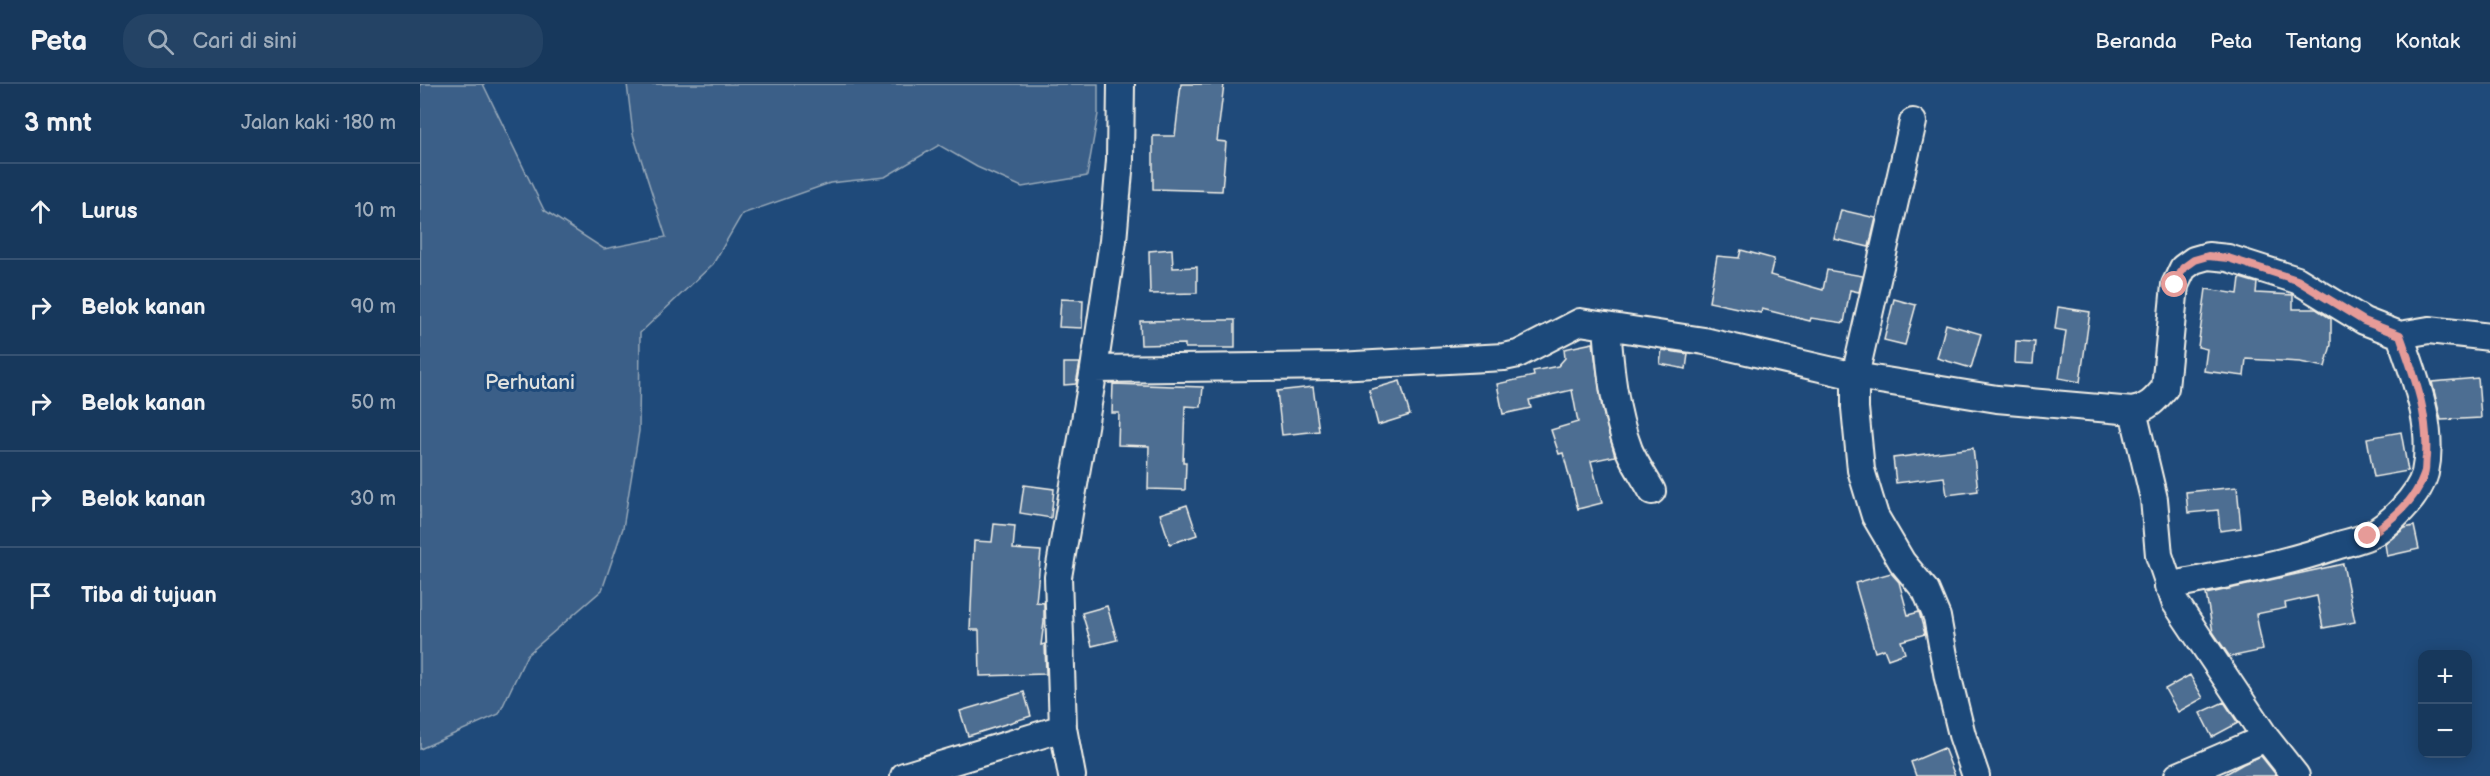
<!DOCTYPE html>
<html lang="id">
<head>
<meta charset="utf-8">
<style>
  :root { --surface:#17385c; --page:#244365; --text:#f1f3f6; --muted:#9eacbb; --line:#365272 }
  body { margin:0; font-family:"Balsamiq Sans",sans-serif; background:var(--page); color:var(--text) }
  .controls { position:absolute; right:18px; bottom:18px; display:grid; overflow:hidden; border-radius:12px; box-shadow:0 3px 15px #0003 }
  .controls button { width:54px; height:54px; display:grid; place-items:center; padding:0; border:0; border-bottom:2px solid var(--line); background:var(--surface); color:var(--text); font:30px sans-serif }
  .stop { position:absolute; width:18px; height:18px; margin:-14px; border:4px solid #e69b98; border-radius:50%; background:#fff }
  .stop.end { background:#e69b98; border-color:#fff; box-shadow:0 2px 6px #0008 }
  .list { margin:0; padding:0; list-style:none }
  h2 { display:flex; justify-content:space-between; align-items:center; height:78px; margin:0; padding:0 24px; font-size:26px }
  h2 small { font-size:20px; font-weight:400; color:var(--muted) }
  .list li { display:grid; grid-template-columns:39px 1fr auto; gap:18px; align-items:center; box-sizing:border-box; height:96px; padding:0 24px; border-top:2px solid var(--line) }
  .list b { display:block; font-size:22px; white-space:nowrap }
  .list em { font-size:20px; font-style:normal; color:var(--muted) }
  .icon { flex:none; width:33px; height:33px; fill:none; stroke:currentColor; stroke-width:2; stroke-linecap:round; stroke-linejoin:round }
  .map { position:relative; flex:none; width:2070px; height:692px; overflow:hidden }
  header { display:flex; align-items:center; gap:36px; box-sizing:border-box; height:84px; padding:0 30px; background:var(--surface); border-bottom:2px solid var(--line) }
  header strong { font-size:28px }
  nav { display:flex; gap:33px; margin-inline-start:auto; font-size:21px }
  .search { width:420px; height:54px; background:var(--page); display:flex; align-items:center; gap:15px; box-sizing:border-box; padding:0 21px; border-radius:24px; color:var(--muted); font-size:22px }
  main { display:flex }
  aside { flex:1; background:var(--surface) }
  .map>svg:first-child { display:block }
  .green { fill:#3a5f88; stroke:#97a8b8; stroke-width:1.5 }
  .building { fill:#4d6e92; stroke:#f4f1e8; stroke-width:1.5 }
  .lines { fill:none; stroke-linecap:round; stroke-linejoin:round }
  .minor-casing { stroke:#f4f1e8; stroke-width:30 }
  .minor { stroke:#1f4a7a; stroke-width:26 }
  .route { stroke:#e69b98; stroke-width:8 }
  .labels { text-anchor:middle; stroke-width:6; stroke-linejoin:round; paint-order:stroke }
  .park-label { font-size:21px; fill:#e1e2de; stroke:#1f4a7a }
</style>
</head>
<body>
<header>
<strong>Peta</strong>
<div class="search"><svg class="icon" aria-label="search" viewBox="0 0 24 24"><circle cx="10" cy="10" r="6"/><path d="M15 15l6 6"/></svg>Cari di sini</div>
<nav><a>Beranda</a><a>Peta</a><a>Tentang</a><a>Kontak</a></nav>
</header>
<main>
<aside>
<h2>3 mnt<small>Jalan kaki · 180 m</small></h2>
<ul class="list">
<li><svg class="icon" aria-label="ahead" viewBox="0 0 24 24"><path d="M12 20V5M6 11l6-6 6 6"/></svg><div><b>Lurus</b></div><em>10 m</em></li>
<li><svg class="icon" aria-label="right" viewBox="0 0 24 24"><path d="M7 20v-9h11M14 6l5 5-5 5"/></svg><div><b>Belok kanan</b></div><em>90 m</em></li>
<li><svg class="icon" aria-label="right" viewBox="0 0 24 24"><path d="M7 20v-9h11M14 6l5 5-5 5"/></svg><div><b>Belok kanan</b></div><em>50 m</em></li>
<li><svg class="icon" aria-label="right" viewBox="0 0 24 24"><path d="M7 20v-9h11M14 6l5 5-5 5"/></svg><div><b>Belok kanan</b></div><em>30 m</em></li>
<li><svg class="icon" aria-label="arrive" viewBox="0 0 24 24"><path d="M6 21V4h12l-3 4 3 4H6"/></svg><div><b>Tiba di tujuan</b></div></li>
</ul>
</aside>
<div class="map">
<svg width="2070" height="692" viewBox="0 0 2070 692">
  <rect width="100%" height="100%" fill="#1f4a7a"/>
  <filter id="ink" filterUnits="userSpaceOnUse"><feTurbulence type="fractalNoise" baseFrequency=".0167" numOctaves="2"/><feDisplacementMap in="SourceGraphic" scale="12" xChannelSelector="R" yChannelSelector="G"/><feConvolveMatrix kernelMatrix="1 2 1 2 8 2 1 2 1" color-interpolation-filters="sRGB"/></filter>
  <g filter="url(#ink)">
    <!-- green -->
    <path class="green" d="M0,0h63l61,126 60,39 62,-12 -33,-103 -6,-50h471v30l-11,62 -65,11 -45,-20 -38,-22 -54,32 -55,6 -88,31 -29,50 -73,69 -1,98 -16,97 -21,62 -75,65 -28,59 -79,35z"/>
    <!-- building -->
    <path class="building" d="M761,0h43l-7,57 9,1 -4,49 -69,-2v-53h22z
      M1421,126l35,8 -7,29 -35,-8z
      M752,165l1,19 24,-1v26l-47,1 -1,-43z
      M1321,166l33,9 -4,16 53,15 4,-20 36,6 -4,16 -9,-2 -6,33 -33,-5 -1,3 -48,-12 -1,4 -52,-11 8,-46 22,2z
      M1820,194l17,5 -1,10 37,2v14h23l15,10v26l-6,22 -25,-5 -54,-3 -2,17 -40,-5 3,-22 -9,-2 8,-58 32,5z
      M641,215l22,1 -1,28 -23,-1z
      M1474,215l22,6 -11,40 -21,-5z
      M1638,223l32,5 -10,70 -21,-4 7,-47 -11,-2z
      M802,236h13v28h-50v-4l-44,1 -1,-24z
      M1526,240l35,10 -10,34 -34,-10z
      M1596,257l19,1 -2,22 -18,-1z
      M1173,259l9,65 13,48 -24,5 11,42 -24,6 -15,-56 -4,1 -8,-24 27,-8 -6,-32 -43,10 2,8 -28,6 -6,-30 37,-8 -1,-5 25,-5 7,-8 -1,-9z
      M1242,266l26,4 -2,15 -26,-5z
      M644,279h16l-4,21 -12,1z
      M2058,294l3,40 -40,2 -9,-38z
      M980,297l10,34 -32,10 -9,-35z
      M693,300l90,3 -2,20 -16,-1 -2,56h3l-1,28 -37,-1 1,-43 -31,-1 1,-32h-7z
      M893,303l6,44 -37,4 -5,-44z
      M1981,348l7,39 -34,6 -7,-39z
      M1553,364l5,43 -31,4 -3,-18 -48,6 -3,-25z
      M604,401l30,4 -3,29 -31,-5z
      M1817,403l4,41 -21,3 -2,-21 -30,3 -2,-21z
      M767,421l10,30 -27,9 -10,-30z
      M574,440l21,2 -2,23 28,2 -5,51 8,1v19l-3,23 4,-1 1,30 -66,2 -1,-46h-9l4,-89 18,1z
      M1994,442l5,23 -32,7 -2,-12 20,-16z
      M1923,480l12,58 -32,6 -6,-32 -32,7 1,5 -30,6 7,36 -33,7 -17,-25 -7,-38z
      M1471,489l8,9 9,33 11,-3 6,22 -24,7 4,12 -17,6 -4,-10 -9,3 -20,-69z
      M687,522l10,34 -25,6 -10,-33z
      M1770,591l13,23 -25,14 -13,-23z
      M604,608l7,24 -63,20 -8,-25z
      M1804,618l14,21 -26,14 -12,-24z
      M1524,664l11,28h-39l-5,-14z
      M1841,672l16,20h-55l21,-12z"/>
    <g class="lines">
      <!-- minor casing -->
      <g class="minor-casing">
        <path id="minor" d="M1493,38l-58,254v32l6,62 14,46 27,46 24,29 11,26 11,61 14,57 14,41
          M1187,242c3,41 7,85 22,124 6,14 16,28 23,41
          M674,285l243,-3 167,-9 14,-3 62,-32 124,19 151,35 142,23 136,12c15,-3 22,-11 32,-23l10,-103 8,-17 11,-8 14,-4 20,2 69,22 67,41 36,14 29,-5 61,7
          M1713,327l21,88 5,56 16,47 91,136 30,38
          M1748,502c56,-11 112,-21 165,-39 11,-4 24,-6 35,-11 21,-10 51,-40 57,-63 10,-47 -10,-94 -25,-138
          M484,692l159,-48
          M652,692l-9,-48 -5,-151 36,-208 19,-128 7,-81 1,-76
          M1758,692l88,-38"/>
      </g>
      <!-- minor -->
      <use href="#minor" class="minor"/>
    </g>
  </g>
  <g class="lines" filter="url(#ink)">
    <!-- route -->
    <path class="route" d="M1755,201l8,-17 11,-8 14,-4 20,2 69,22 67,41 36,14c14,40 29,79 26,122 -1,5 0,13 -2,18 -9,27 -33,45 -56,61"/>
  </g>
  <g class="labels">
    <!-- park labels -->
    <g class="park-label">
      <text x="110" y="305">Perhutani</text>
    </g>
  </g>
</svg>
<div class="controls">
<button>+</button>
<button>−</button>
</div>
<div class="stop" style="left:1755px;top:201px"></div>
<div class="stop end" style="left:1948px;top:452px"></div>
</div>
</main>
</body>
</html>
